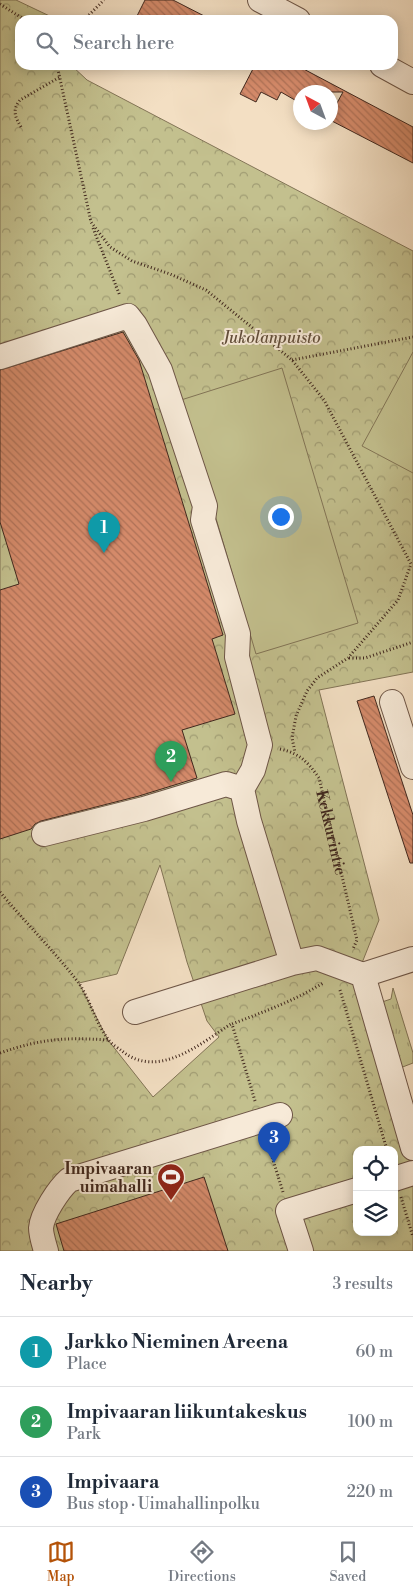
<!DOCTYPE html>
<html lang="en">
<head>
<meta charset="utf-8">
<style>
  :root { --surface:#fff; --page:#f2f2f3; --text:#1f2937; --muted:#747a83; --line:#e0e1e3; --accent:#b45309 }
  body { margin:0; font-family:"Libre Bodoni",serif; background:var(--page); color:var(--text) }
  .controls { position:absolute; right:15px; bottom:15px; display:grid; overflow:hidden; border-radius:10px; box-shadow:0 2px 12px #0003 }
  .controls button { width:45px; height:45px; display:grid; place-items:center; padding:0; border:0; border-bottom:1px solid var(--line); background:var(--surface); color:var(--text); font:25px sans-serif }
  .compass { position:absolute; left:293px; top:85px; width:45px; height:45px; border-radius:50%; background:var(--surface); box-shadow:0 2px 12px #0003; rotate:319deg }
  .you { position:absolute; left:280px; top:516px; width:18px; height:18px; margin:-12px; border:4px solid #fff; border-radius:50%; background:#1a73e8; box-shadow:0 0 0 8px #1a73e833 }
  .badge { display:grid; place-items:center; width:32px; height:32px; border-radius:50%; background:var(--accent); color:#fff; font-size:16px; font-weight:700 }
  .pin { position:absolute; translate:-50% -41px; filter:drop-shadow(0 1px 2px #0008) }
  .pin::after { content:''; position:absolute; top:26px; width:18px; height:15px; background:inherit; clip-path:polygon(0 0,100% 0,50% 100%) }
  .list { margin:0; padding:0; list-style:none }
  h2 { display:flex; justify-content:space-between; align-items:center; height:65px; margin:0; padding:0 20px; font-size:21px }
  h2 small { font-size:16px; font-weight:400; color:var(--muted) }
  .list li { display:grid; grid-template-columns:32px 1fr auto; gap:15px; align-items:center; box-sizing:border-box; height:70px; padding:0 20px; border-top:1px solid var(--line) }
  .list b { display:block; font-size:19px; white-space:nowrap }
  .list p { margin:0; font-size:16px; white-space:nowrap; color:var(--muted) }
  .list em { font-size:16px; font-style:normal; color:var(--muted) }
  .icon { flex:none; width:28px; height:28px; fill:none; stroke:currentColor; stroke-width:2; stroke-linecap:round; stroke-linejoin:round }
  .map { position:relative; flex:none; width:413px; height:1251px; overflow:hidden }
  .search { position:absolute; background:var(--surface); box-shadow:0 2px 12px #0003; left:15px; right:15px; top:15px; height:55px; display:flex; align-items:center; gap:12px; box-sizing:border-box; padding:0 18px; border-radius:15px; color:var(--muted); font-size:19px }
  .sheet { height:275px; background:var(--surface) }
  nav { display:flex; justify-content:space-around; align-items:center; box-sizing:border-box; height:70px; border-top:1px solid var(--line); background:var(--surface); font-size:14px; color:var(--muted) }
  nav a { display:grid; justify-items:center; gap:2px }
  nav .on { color:var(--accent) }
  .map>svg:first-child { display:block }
  .grass { fill:url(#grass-tufts); stroke:#827456 }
  .forest { fill:url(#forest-crowns); stroke:#827456; fill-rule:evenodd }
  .garden { fill:#c3c08e; stroke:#827456 }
  .building { fill:url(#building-back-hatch); stroke:#41281e }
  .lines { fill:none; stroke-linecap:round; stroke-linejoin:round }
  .minor-casing { stroke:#6e5647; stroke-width:26 }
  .path { stroke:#41281e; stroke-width:3; stroke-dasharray:1 2.5; stroke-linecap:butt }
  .minor { stroke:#f7ead8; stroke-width:24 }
  .labels { text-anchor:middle; stroke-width:4; stroke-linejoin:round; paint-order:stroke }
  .park-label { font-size:16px; font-style:italic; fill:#624e3a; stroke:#f7ead8 }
  .street-label { font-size:16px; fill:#41281e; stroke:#f7ead8 }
  .poi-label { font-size:16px; font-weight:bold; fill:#41281e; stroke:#f7ead8; text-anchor:end }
</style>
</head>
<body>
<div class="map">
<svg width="413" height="1251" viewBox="0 0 413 1251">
  <defs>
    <pattern id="grass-tufts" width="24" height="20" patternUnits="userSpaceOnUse" patternTransform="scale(1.25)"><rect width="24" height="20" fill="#c3c08e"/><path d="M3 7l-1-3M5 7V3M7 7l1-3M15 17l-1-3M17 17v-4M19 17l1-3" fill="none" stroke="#a09c73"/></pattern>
    <pattern id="forest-crowns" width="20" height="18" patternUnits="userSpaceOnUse" patternTransform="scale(1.25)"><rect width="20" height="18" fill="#c3c08e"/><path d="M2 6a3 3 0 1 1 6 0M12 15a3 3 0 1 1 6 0" fill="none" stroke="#a09c73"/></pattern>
    <pattern id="building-back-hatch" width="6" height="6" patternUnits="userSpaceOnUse" patternTransform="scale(1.25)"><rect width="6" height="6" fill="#d48a6a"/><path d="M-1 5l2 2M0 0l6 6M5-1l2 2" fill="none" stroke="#ae7157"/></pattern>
  </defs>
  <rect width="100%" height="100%" fill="#f3dfc3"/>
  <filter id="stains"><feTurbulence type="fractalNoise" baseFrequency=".004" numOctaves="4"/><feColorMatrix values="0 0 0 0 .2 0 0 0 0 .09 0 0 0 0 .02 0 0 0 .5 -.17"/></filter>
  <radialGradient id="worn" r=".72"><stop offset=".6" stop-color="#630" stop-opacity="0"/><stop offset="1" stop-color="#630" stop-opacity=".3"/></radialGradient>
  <!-- grass -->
  <path class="grass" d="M393,988l20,65v10l-13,5 -21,-65 12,-4z"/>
  <!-- forest -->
  <path class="forest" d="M0,0h16l42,20h-38v45h51l16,15 326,171v421l-94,18 60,230 -19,48 53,203v80h-413zM160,865l27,97 20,59 12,16 -66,60 -45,-57 -29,-57 38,-9zM357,1150h37v82h-37z"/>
  <!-- garden -->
  <path class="garden" d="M413,352v121l-51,-27z
    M282,368l76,255 -102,31 -75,-254z"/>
  <!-- building -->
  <path class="building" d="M145,0h28l39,20h-77z
    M255,65h15l10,5 3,-5h13l117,62v36l-83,-43v-4l13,-24h-43v11l-19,-11 -4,8 -16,-8 -5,10 -16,-8z
    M123,332l16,28 84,275 -11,4 23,75 -53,16 15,48 -58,18 -98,25 -6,3 -4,5 -31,10v-249l19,-6 -19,-62v-152z
    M374,696l39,119v48h-3l-53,-162z
    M204,1177l24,74h-164l-8,-27z"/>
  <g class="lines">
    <!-- minor casing -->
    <g class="minor-casing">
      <path id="minor" d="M260,0l38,20
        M382,65l31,17
        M0,357l128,-41 7,9 25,45 45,136 -2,14 35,114 -1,23 23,88 -7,25 -11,19 7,32 43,142
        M392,702l21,65
        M44,834l100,-25 82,-25 16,5
        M363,975l50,173
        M363,975l50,-16
        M135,1012l157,-49 25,-5 46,17
        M394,1179l19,-6
        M46,1251c-2,-7 -5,-16 -5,-23 1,-14 18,-39 28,-48l211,-65
        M301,1251l-13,-40 69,-21"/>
    </g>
    <!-- path -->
    <g class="path">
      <path d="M0,4l25,16"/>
      <path d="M84,20l20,-20"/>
      <path d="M57,65l34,157 19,25 22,14 38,13 36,16 86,70 32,40 87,164 -13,36 -50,58 -31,20 -10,13 -11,25 -4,22 3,14"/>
      <path d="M21,127c-6,-10 -9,-17 -1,-27l40,-23"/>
      <path d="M93,228l27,68"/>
      <path d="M292,360l121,-23"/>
      <path d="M349,658h16l48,-16"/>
      <path id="s1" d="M280,749c19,4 28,13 39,29l38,162 -4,9"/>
      <path d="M0,892c25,30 54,59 78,90 12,17 17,40 30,57 3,5 10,9 14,12 36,29 78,-7 109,-27"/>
      <path d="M340,990l47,160"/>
      <path d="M0,1053c40,-14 65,-16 108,-13"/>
      <path d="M255,1101l-23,-77c31,-12 62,-23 91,-41"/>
      <path d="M267,1141l16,51"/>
      <path d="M401,1197l12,40"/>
    </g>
    <!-- minor -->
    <use href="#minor" class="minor"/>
  </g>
  <!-- icons -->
  <defs>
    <g id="stadium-pin" transform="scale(1.4375)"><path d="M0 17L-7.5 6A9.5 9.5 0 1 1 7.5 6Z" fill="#8f2418" stroke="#f7ead8"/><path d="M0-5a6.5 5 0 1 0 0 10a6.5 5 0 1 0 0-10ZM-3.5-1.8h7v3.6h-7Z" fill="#fff"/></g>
  </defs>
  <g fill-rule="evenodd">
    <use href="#stadium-pin" x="171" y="1177"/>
  </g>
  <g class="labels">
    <!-- park labels -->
    <g class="park-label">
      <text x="272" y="343">Jukolanpuisto</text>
    </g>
    <!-- street labels -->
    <g class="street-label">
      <text dy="6" stroke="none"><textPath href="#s1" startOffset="106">Kekkurintie</textPath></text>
    </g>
    <!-- poi labels -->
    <g class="poi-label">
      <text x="152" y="1174">Impivaaran<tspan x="152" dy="18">uimahalli</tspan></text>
    </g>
  </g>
  <rect width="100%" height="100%" filter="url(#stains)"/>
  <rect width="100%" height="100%" fill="url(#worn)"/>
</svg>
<div class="controls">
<button><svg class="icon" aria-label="locate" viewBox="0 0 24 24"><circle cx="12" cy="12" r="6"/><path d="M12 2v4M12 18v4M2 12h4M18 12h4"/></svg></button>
<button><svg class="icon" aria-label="layers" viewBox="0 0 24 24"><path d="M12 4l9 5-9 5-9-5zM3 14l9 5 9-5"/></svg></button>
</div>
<svg class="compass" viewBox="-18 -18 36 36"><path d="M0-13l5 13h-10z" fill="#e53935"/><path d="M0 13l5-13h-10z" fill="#747a83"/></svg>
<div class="you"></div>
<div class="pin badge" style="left:104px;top:553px;background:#0f9aa8">1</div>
<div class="pin badge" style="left:171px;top:782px;background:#2e9e5b">2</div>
<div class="pin badge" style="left:274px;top:1163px;background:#1a4fb4">3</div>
<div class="search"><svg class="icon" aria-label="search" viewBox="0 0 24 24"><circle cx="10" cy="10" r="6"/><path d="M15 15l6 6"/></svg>Search here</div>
</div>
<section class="sheet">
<h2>Nearby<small>3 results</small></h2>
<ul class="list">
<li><span class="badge" style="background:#0f9aa8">1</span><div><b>Jarkko Nieminen Areena</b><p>Place</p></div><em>60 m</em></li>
<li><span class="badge" style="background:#2e9e5b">2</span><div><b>Impivaaran liikuntakeskus</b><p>Park</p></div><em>100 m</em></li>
<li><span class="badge" style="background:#1a4fb4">3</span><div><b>Impivaara</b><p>Bus stop · Uimahallinpolku</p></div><em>220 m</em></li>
</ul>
</section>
<nav>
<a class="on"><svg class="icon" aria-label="map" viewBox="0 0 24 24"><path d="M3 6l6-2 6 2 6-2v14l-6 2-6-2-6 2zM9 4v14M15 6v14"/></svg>Map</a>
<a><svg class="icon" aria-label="directions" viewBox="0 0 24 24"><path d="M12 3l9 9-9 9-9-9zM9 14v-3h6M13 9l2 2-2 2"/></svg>Directions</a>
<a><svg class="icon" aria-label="saved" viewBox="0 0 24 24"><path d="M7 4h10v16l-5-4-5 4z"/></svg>Saved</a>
</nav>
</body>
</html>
